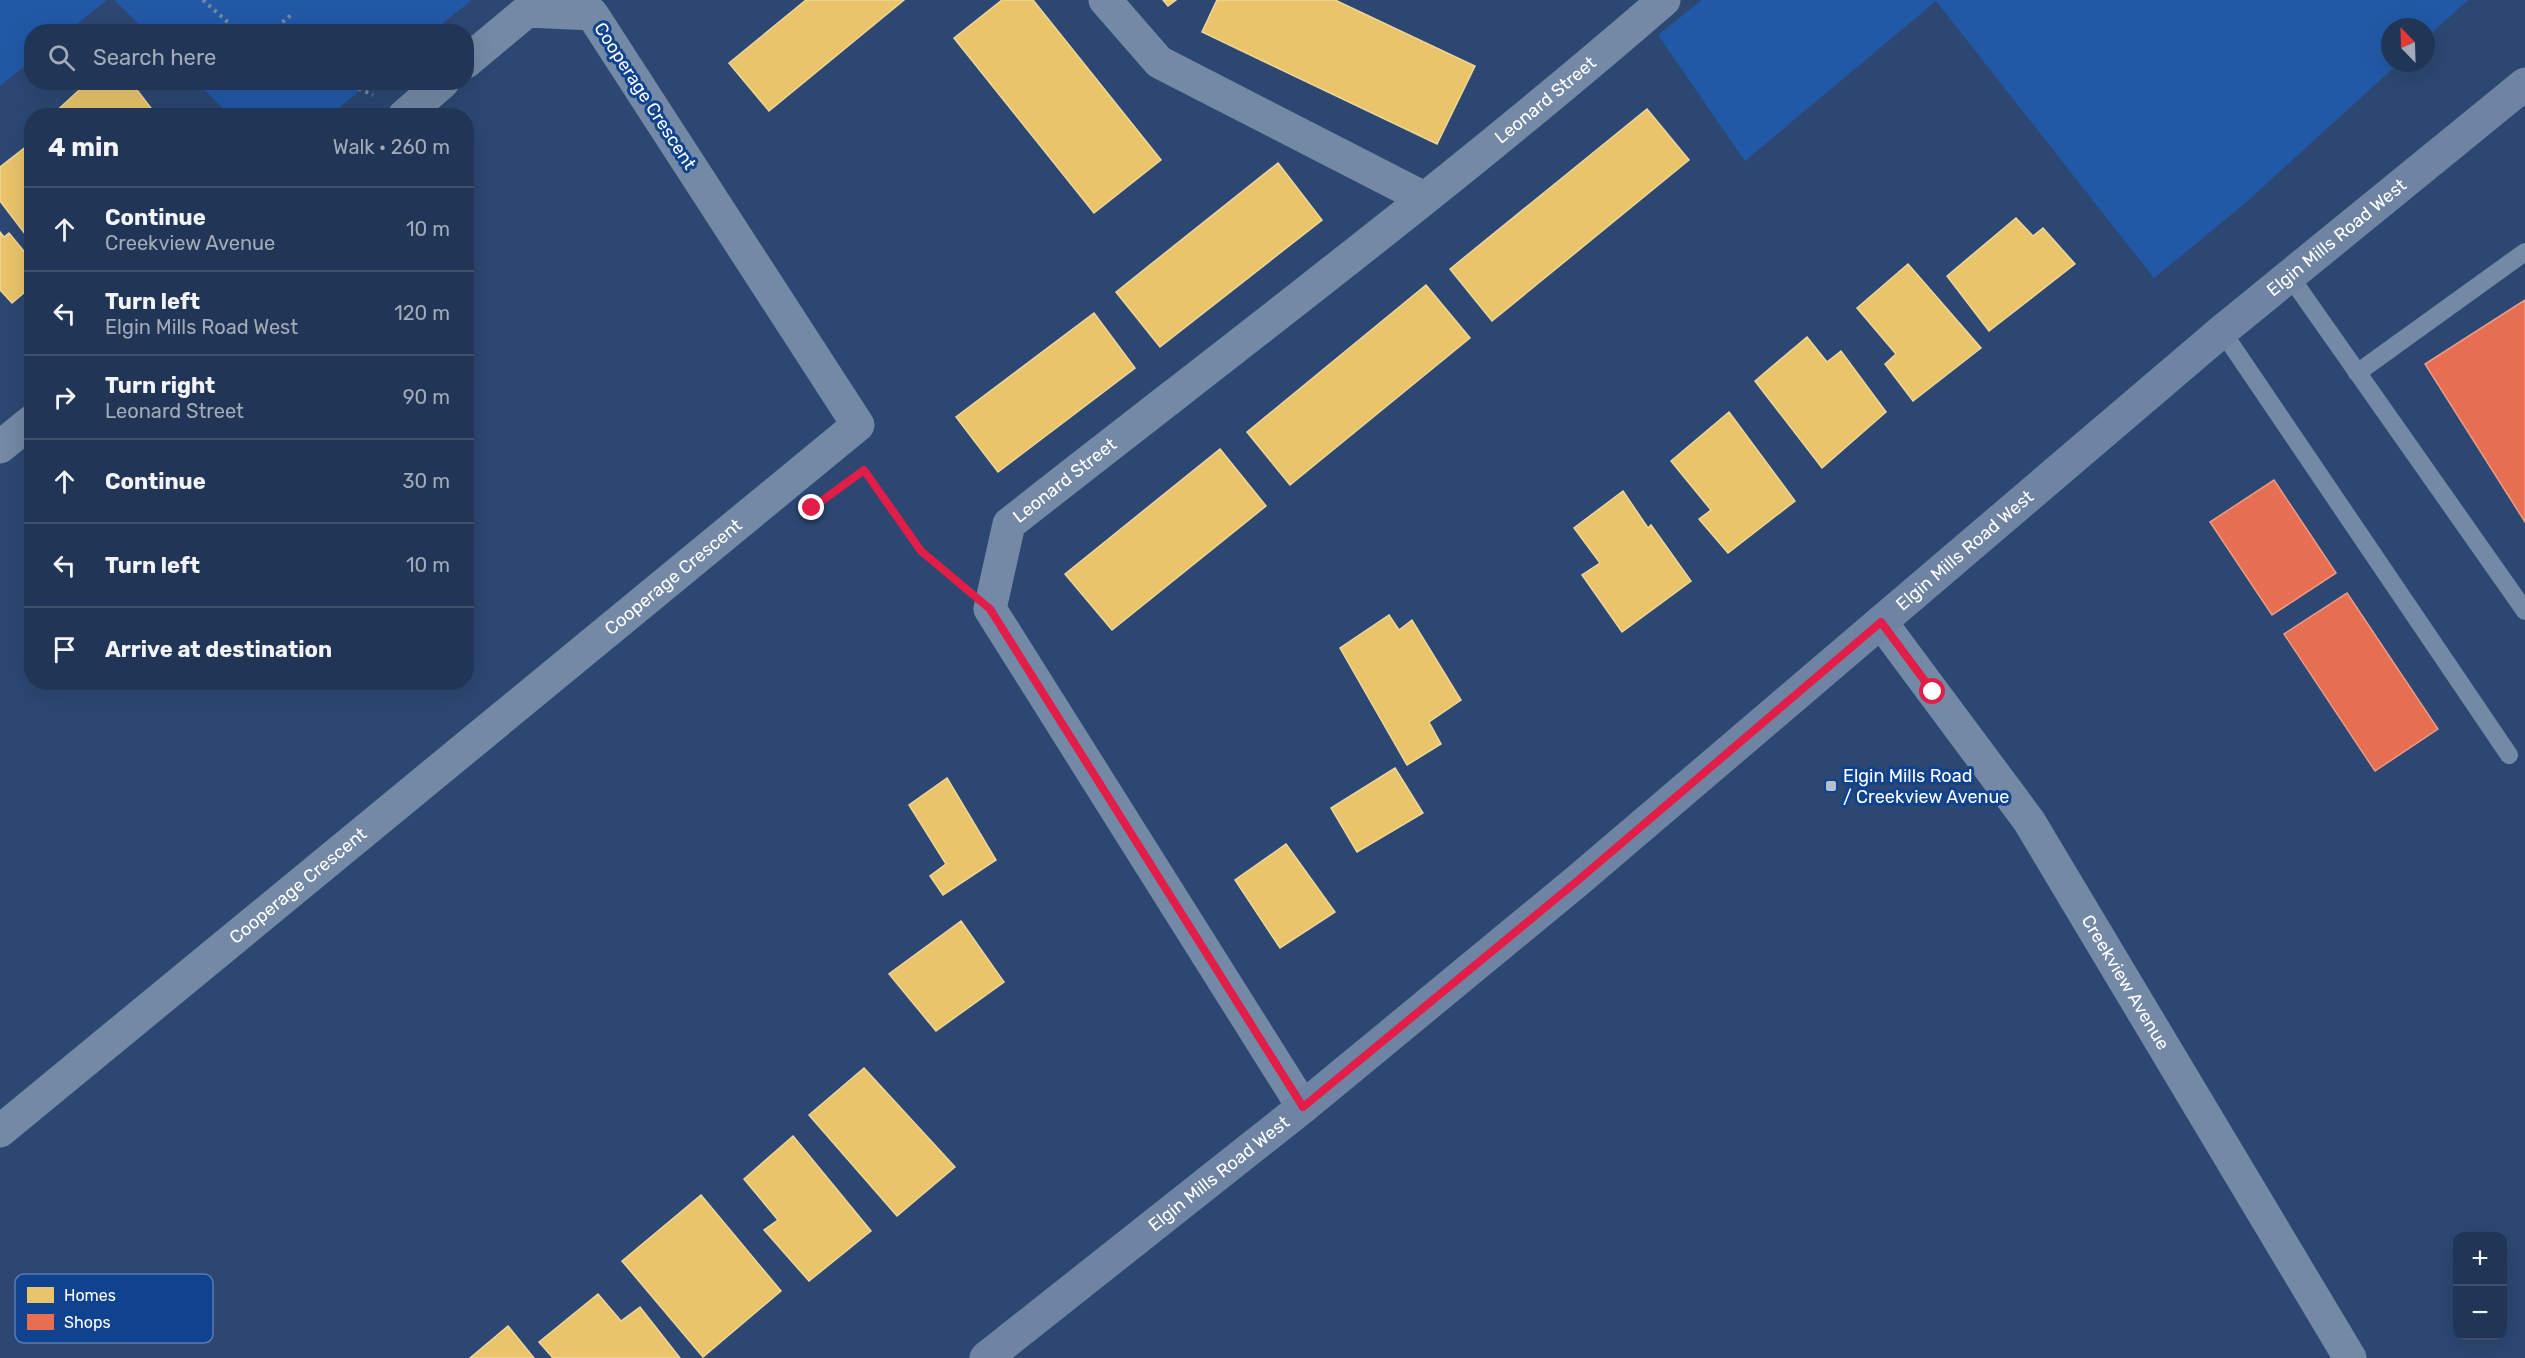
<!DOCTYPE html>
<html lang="en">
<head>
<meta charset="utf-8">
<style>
  :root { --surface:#213656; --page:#2d4160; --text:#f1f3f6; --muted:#a2abb9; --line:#3e506c }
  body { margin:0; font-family:Rubik,sans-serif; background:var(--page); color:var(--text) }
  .controls { position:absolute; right:18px; bottom:18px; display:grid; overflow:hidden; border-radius:12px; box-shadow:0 6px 24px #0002 }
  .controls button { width:54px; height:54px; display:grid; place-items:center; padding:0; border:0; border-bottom:2px solid var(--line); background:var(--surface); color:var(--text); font:30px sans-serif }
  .compass { position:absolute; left:2381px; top:18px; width:54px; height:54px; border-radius:50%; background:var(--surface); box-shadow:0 6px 24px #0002; rotate:337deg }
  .stop { position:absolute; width:18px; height:18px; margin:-14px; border:4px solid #e11d48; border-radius:50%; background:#fff }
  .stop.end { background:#e11d48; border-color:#fff; box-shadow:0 2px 6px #0008 }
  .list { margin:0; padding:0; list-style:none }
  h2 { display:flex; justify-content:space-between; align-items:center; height:78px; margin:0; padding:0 24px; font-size:26px }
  h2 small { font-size:20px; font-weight:400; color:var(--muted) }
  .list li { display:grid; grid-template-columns:39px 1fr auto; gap:18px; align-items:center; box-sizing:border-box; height:84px; padding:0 24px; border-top:2px solid var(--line) }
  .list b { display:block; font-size:22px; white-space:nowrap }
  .list p { margin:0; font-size:20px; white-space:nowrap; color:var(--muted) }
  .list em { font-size:20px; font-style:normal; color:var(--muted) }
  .icon { flex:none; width:33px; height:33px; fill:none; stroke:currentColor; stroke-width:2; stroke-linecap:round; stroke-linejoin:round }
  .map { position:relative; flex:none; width:2525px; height:1358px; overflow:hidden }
  .search { position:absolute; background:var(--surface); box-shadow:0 6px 24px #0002; left:24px; top:24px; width:450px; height:66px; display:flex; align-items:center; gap:15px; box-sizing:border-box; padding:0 21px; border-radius:24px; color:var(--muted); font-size:22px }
  .panel { position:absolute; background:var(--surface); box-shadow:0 6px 24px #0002; left:24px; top:108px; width:450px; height:582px; border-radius:24px }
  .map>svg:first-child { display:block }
  .green { fill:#2259a6 }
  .homes { fill:#e9c46a; stroke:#f0d697; stroke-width:1.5 }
  .shops { fill:#e76f51; stroke:#ee9a85; stroke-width:1.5 }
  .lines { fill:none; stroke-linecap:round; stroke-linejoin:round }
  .path { stroke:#7389a5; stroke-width:4; stroke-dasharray:3 4.5; stroke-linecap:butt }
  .lane { stroke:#7389a5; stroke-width:18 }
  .street { stroke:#7389a5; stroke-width:33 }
  .secondary { stroke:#6f84a2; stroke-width:33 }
  .route { stroke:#e11d48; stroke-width:8 }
  .poi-dot { fill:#b5bfce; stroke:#0f428f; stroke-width:2 }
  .labels { text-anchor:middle; stroke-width:6; stroke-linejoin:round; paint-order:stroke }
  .street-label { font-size:18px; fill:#fff; stroke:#0f428f }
  .poi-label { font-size:18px; fill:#fff; stroke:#0f428f; text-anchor:start }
  .key { fill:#0f428f; stroke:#577bb1; stroke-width:1.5 }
  .key-label { font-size:16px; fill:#fff }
</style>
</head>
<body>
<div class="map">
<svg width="2525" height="1358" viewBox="0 0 2525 1358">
  <rect width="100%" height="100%" fill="#2c4872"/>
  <!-- green -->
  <path class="green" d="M0,0h107l-39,31 -36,1 -1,29 -31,25z
    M114,0h358l-39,31h-287z
    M1702,0h766l-42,38v-11h-36v36h9l-156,142 -89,73 -218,-277 -191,160 -87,-126z
    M197,83h173l-40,32h-100z"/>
  <!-- homes -->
  <path class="homes" d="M806,0h98l-135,111 -40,-48z
    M1002,0h31l128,160 -67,53 -140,-175z
    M1163,0h13l-8,6z
    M1217,0h118l140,66 -38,78 -235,-112z
    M88,82h13l2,4 5,-4h23l26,34h-106z
    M1647,109l42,51 -197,161 -42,-52z
    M32,142v101l-32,-42v-34z
    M1278,163l44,57 -162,127 -44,-55z
    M2016,218l17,18 10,-8 32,36 -86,67 -42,-55z
    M0,232l4,5 5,-4 23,28v25l-20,17 -12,-13z
    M1908,264l73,84 -68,53 -28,-37 11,-10 -39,-46z
    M1426,285l44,53 -180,147 -43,-53z
    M1094,313l41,55 -137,104 -42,-55z
    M1807,337l20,25 14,-11 45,61 -64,56 -67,-87z
    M1729,412l66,89 -67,52 -29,-34 12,-9 -40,-49z
    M1220,449l46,57 -154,124 -47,-56z
    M1623,491l25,37 3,-3 40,56 -69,51 -40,-57 18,-12 -26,-35z
    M1389,615l10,15 13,-10 49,80 -32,22 12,22 -34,21 -67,-117z
    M1395,768l28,45 -66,39 -26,-44z
    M947,778l49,82 -53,35 -13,-19 16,-12 -37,-59z
    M1286,844l49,68 -55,36 -45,-68z
    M961,921l43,61 -68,49 -47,-57z
    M864,1068l91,99 -58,49 -88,-101z
    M793,1136l78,95 -62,50 -45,-51 14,-10 -34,-41z
    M701,1195l80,96 -78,66 -81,-96z
    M598,1294l23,27 19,-14 40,51h-127l-14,-16z
    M508,1326l26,32h-64z"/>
  <!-- shops -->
  <path class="shops" d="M2525,300v222l-100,-158z
    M2274,480l62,93 -64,42 -62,-93z
    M2347,593l91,136 -63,42 -91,-137z"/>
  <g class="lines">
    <!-- path -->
    <path class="path" d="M203,0l36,32
      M271,32l20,-17
      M345,82l28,13
      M864,470l57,81 35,30"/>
    <!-- lane -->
    <path class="lane" d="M2289,275l236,336
      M2222,331l287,424
      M2357,373l168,-121"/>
    <!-- street -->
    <g class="street">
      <path d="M1105,0l54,62 265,136"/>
      <path d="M404,116l39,-34"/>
      <path d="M0,447l32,-26"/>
      <path id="s1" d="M1881,622l148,199 321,537"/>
      <path id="s2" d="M1303,1107l-313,-498 19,-85c220,-173 444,-341 655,-524"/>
      <path id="s3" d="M0,1131l858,-706 -266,-411 -65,-3 -61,51"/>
    </g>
    <!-- secondary -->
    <path class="secondary" id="s4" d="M986,1358l317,-251 273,-225 646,-551 303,-247"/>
  </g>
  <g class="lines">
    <!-- route -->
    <path class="route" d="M812,508l52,-38 57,81 69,58 313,498 273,-225 305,-260 52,70"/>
  </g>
  <!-- markers -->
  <rect class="poi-dot" x="1825" y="780" width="12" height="12" rx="3"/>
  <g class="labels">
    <!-- street labels -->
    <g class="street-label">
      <text transform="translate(645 96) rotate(57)" y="6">Cooperage Crescent</text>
      <text dy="6" stroke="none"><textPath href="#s2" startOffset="1359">Leonard Street</textPath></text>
      <text dy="6" stroke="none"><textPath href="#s4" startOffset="1755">Elgin Mills Road West</textPath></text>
      <text dy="6" stroke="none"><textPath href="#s2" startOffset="746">Leonard Street</textPath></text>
      <text dy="6" stroke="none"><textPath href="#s4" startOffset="1269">Elgin Mills Road West</textPath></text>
      <text dy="6" stroke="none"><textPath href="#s3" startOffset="872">Cooperage Crescent</textPath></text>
      <text dy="6" stroke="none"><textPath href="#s3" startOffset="386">Cooperage Crescent</textPath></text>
      <text dy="6" stroke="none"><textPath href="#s1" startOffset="436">Creekview Avenue</textPath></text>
      <text dy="6" stroke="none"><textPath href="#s4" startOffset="297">Elgin Mills Road West</textPath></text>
    </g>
    <!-- poi labels -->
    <g class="poi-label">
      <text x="1843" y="782">Elgin Mills Road<tspan x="1843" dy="21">/ Creekview Avenue</tspan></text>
    </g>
  </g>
  <!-- legend -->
  <rect x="15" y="1274" width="198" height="69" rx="9" class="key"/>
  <rect x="27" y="1287" width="27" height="16" fill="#e9c46a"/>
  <rect x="27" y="1314" width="27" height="16" fill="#e76f51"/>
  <g class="key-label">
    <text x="64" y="1301">Homes</text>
    <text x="64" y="1328">Shops</text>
  </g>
</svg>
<div class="controls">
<button>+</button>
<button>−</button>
</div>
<svg class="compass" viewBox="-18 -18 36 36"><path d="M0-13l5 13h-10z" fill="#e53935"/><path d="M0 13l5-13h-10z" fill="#a2abb9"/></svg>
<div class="stop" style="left:1933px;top:692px"></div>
<div class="stop end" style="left:812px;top:508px"></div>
<div class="search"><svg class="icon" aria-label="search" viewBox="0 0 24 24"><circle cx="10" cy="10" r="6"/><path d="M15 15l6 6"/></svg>Search here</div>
<section class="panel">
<h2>4 min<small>Walk · 260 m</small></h2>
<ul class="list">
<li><svg class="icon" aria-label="ahead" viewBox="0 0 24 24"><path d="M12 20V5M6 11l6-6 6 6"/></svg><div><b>Continue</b><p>Creekview Avenue</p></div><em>10 m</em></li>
<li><svg class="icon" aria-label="left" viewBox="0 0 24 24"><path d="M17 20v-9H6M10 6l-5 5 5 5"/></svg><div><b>Turn left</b><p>Elgin Mills Road West</p></div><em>120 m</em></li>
<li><svg class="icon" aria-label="right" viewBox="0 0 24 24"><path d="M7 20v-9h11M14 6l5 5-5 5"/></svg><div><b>Turn right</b><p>Leonard Street</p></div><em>90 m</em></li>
<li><svg class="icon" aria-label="ahead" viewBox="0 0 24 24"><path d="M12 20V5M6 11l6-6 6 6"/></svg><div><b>Continue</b></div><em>30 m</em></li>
<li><svg class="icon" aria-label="left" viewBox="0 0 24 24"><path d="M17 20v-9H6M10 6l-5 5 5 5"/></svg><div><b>Turn left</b></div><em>10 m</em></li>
<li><svg class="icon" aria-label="arrive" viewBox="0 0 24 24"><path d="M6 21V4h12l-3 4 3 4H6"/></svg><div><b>Arrive at destination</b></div></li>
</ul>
</section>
</div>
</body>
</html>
